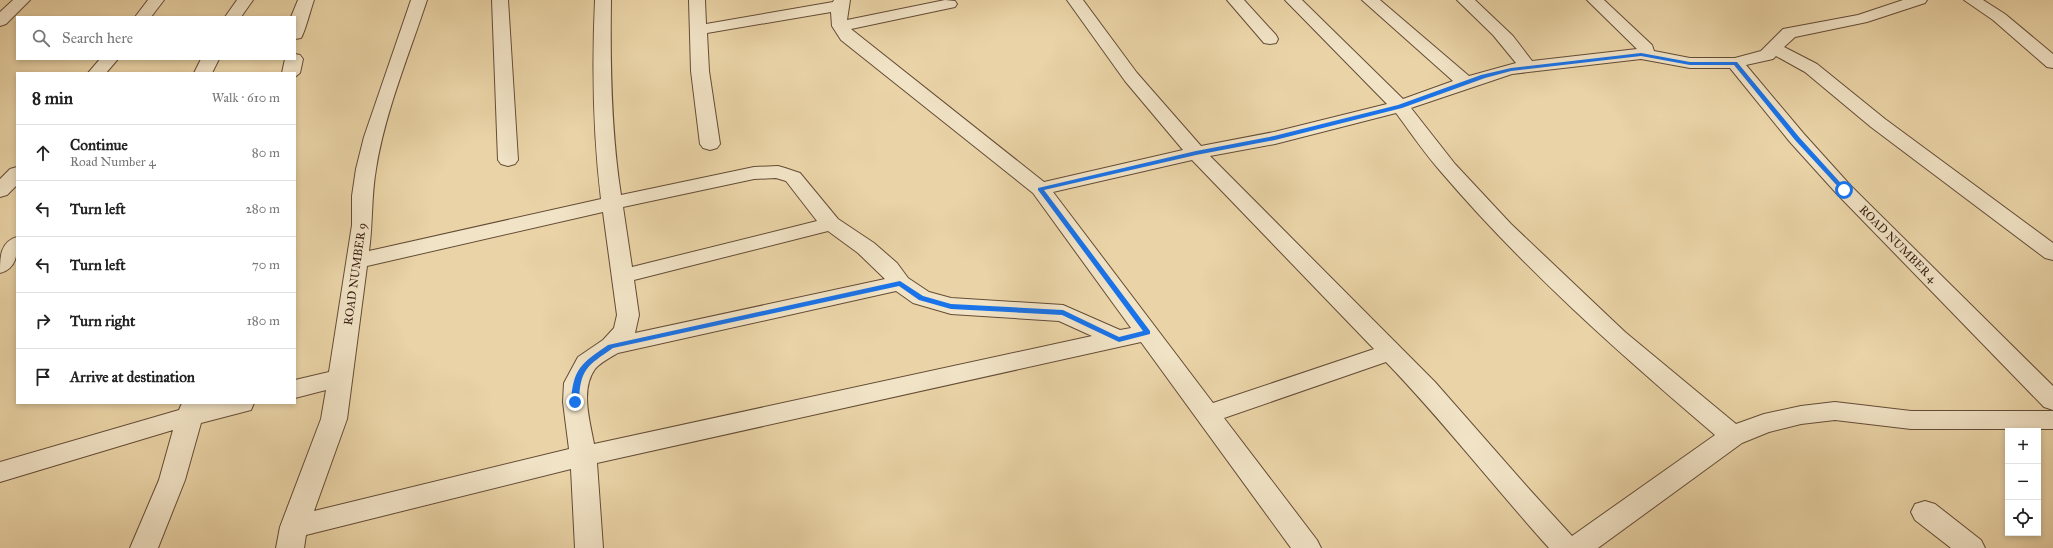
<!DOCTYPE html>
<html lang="en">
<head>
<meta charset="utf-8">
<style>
  :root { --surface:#fff; --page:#f2f2f2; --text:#222; --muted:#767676; --line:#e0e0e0 }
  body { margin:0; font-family:"IM FELL Great Primer",serif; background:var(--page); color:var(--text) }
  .controls { position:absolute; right:12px; bottom:12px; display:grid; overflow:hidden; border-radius:0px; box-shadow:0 2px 6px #0003 }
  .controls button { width:36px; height:36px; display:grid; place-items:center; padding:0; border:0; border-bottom:1px solid var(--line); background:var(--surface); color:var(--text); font:20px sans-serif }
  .stop { position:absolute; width:12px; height:12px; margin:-9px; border:3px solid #1a73e8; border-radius:50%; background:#fff }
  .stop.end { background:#1a73e8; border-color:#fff; box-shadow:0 1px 4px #0008 }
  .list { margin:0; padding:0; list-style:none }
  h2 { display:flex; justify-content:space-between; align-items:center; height:52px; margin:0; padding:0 16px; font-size:17px }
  h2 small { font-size:13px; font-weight:400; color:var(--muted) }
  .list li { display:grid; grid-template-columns:26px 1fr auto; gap:12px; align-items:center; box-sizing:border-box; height:56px; padding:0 16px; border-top:1px solid var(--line) }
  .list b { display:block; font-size:15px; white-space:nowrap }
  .list p { margin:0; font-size:13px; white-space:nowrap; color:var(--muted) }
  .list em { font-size:13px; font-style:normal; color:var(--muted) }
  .icon { flex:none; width:22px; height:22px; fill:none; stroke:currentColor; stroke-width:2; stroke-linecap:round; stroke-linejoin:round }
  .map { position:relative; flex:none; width:2053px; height:548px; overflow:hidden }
  .search { position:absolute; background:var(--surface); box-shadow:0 2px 6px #0003; left:16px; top:16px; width:280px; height:44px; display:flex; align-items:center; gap:10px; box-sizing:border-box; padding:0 14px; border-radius:0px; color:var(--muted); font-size:15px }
  .panel { position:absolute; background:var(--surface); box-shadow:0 2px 6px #0003; left:16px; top:72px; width:280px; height:332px; border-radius:0px }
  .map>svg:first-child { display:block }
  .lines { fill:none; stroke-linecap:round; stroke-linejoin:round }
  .minor-casing { stroke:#644c36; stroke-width:2 }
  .minor { fill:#f1e3c6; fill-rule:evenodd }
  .route { fill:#1a73e8 }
  .labels { text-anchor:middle; stroke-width:3; stroke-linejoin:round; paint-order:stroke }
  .street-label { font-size:12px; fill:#381e11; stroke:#f1e3c6 }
</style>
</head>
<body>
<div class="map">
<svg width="2053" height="548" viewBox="0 0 2053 548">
  <rect width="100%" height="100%" fill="#ead4a7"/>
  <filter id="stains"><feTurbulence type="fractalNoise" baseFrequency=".005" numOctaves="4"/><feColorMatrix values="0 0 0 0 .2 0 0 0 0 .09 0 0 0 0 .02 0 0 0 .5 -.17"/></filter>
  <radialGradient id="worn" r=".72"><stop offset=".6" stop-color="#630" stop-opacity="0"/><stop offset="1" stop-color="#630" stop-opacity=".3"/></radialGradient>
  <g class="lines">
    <!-- minor casing -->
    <g class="minor-casing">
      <path id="minor" d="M13,0h17l-24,24 -6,2v-14z
        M148,0h16l-13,17h-16z
        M237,0h16l-12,17h-16z
        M298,0h16c-3,8 -9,32 -13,38l-6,1v-22h-4z
        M411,0h16c-18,55 -42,112 -51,169 -5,28 -3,55 -7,82l232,-52c-8,-66 -9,-133 -6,-199h16c-1,65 0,131 10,195l133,-28 24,-1 7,2 15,5 38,46 36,24 23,20 11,15 21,14 22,6 112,7 57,25 11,-2 -98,-135 -192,-153 -9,-14 -1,-14 -124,21 2,38 11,73 -3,4 -7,2 -7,-2 -3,-4 -9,-73 -2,-71h16l1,24 127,-22 1,-2h16l-3,20 98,-20 10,1 2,3 -2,3 -104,22 193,153 139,-32 -58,-69 -58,-81h16l54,73 64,73 73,-14 113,-28 -102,-104h17l101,99 50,-18 -91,-81h18l89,76 47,-13 -23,-28 -36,-35h18l38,36 19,25 105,-12 -50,-49h17l48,45 2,6 36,7h45l26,-7 22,-22 75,-14 45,-15h24l-2,3 -58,19 -72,15 -11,10 33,17 68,55 168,124v17l-8,-2 -174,-131 -66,-55 -29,-16 -3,3 -27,6 58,69 47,52 202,200v24l-9,-3 -207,-213 -47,-52 -60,-74h-40l-49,-9 -129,15 -101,34 44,56 56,60 114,108 111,92 28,-10 37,-8 34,-4 76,9h142v18h-142l-76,-9 -34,4 -32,8 -27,11 -144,105h-49c-55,-61 -106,-127 -163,-186l-162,56 93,122 4,8h-30l-150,-206 -544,121 6,85h-28l-4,-79 -265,66 -2,13h-28l4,-21 41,-108 5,-29 -31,8v-18l34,-8 23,-147v-29l4,-27 8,-32zM1396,113c15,20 29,41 46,60 82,96 177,180 273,262l-143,101 -42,-46 -95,-108 -225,-226 65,-12zM1192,160l182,189 -161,54 -160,-211zM776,178l10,3 31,40 -185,46 -9,-60 131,-28zM603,212l14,103 -3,13 -11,12 -25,17 -14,26 -1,19 6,47 -255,62 33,-92 20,-153zM828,231l30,22 27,26 -250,54 4,-18 -5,-35zM896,291l17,12 38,11 108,7 33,15 -498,108c-4,-23 -14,-54 1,-75 5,-6 16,-12 23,-16z
        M492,0h16l10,160 -3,4 -7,2 -7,-2 -3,-4z
        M1227,0h17l32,35 2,4 -2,4 -6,1 -6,-1z
        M1964,0h19l22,14 48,40v14l-6,-1 -54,-47z
        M295,54l5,1 3,4 -3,14 -5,4v-4h-13l3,-14h10z
        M100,59h18l-12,14h-18z
        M201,59h18l-7,14h-18z
        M17,167v18l-10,10 -7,2v-18l10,-10z
        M17,237c0,16 1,31 -17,36 0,-16 0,-31 17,-36z
        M182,403h72l-3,7 -50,13 -16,57 -27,68h-28l29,-68 14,-50 -173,52v-20l179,-52z
        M1925,501l10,3 46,36 4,8h-34l-36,-28 -4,-8 4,-8z"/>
    </g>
    <!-- minor -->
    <use href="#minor" class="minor"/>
  </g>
  <!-- route -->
  <path class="route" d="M1641,53l49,9h47l62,75 48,53 -5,1 -47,-51 -61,-75h-44l-49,-9 -130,15 -26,7 -83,30 -127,32 -79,15 -152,35 106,141v3l-31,8 -57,-27 -111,-6 -32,-9 -20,-14 -286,62c-26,18 -33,21 -34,54l-4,3 -4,-3c2,-34 11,-39 37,-57l292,-64 23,15 28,8 112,6 56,27 24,-6 -105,-141v-2l158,-37 78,-15 124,-31 83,-30 30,-7z"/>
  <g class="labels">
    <!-- street labels -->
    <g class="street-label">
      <text transform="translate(1898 244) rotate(45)" y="4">ROAD NUMBER 4</text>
      <text transform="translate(355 274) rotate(-82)" y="4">ROAD NUMBER 9</text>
    </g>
  </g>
  <rect width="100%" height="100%" filter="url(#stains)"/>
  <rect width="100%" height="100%" fill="url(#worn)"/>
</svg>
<div class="controls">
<button>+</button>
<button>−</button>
<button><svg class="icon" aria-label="locate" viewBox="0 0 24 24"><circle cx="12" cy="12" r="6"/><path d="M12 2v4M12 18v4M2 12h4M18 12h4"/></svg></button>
</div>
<div class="stop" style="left:1844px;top:190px"></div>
<div class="stop end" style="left:575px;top:402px"></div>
<div class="search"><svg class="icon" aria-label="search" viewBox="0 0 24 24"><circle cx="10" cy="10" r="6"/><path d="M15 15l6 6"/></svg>Search here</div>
<section class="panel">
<h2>8 min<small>Walk · 610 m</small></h2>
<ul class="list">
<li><svg class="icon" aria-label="ahead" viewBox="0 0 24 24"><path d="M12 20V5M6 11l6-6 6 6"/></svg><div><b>Continue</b><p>Road Number 4</p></div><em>80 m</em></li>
<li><svg class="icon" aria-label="left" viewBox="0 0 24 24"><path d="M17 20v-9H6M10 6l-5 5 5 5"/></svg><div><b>Turn left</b></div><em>280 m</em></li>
<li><svg class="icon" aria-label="left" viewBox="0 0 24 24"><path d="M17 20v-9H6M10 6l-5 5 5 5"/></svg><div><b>Turn left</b></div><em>70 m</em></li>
<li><svg class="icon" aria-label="right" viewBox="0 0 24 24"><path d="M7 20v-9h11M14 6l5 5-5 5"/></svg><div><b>Turn right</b></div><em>180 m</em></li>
<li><svg class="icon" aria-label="arrive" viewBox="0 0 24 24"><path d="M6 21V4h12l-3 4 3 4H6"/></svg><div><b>Arrive at destination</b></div></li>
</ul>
</section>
</div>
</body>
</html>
